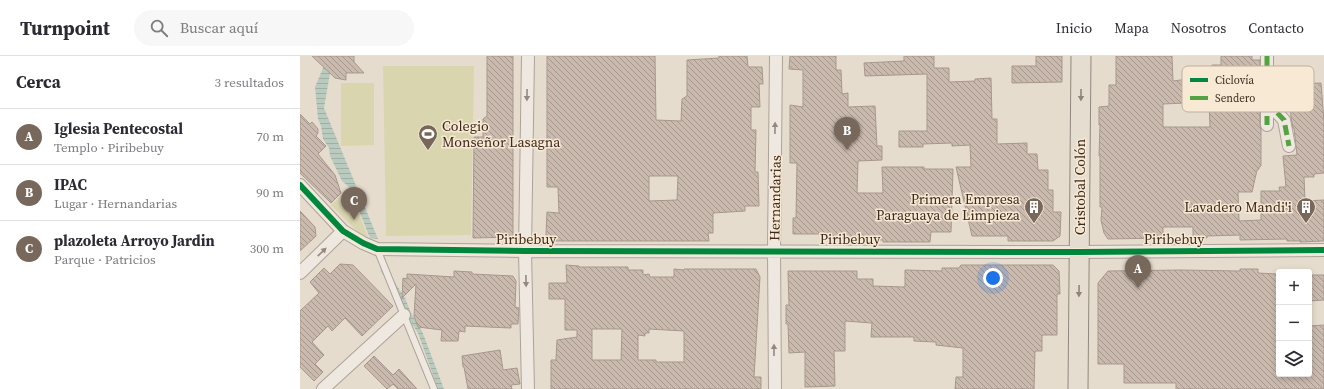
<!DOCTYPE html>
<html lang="es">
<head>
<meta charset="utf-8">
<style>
  :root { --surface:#fff; --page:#f7f7f7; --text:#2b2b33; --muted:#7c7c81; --line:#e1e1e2; --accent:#78685c }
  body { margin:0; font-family:"Source Serif 4",serif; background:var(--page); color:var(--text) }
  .controls { position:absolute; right:12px; bottom:12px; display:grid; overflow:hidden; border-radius:4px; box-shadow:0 2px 6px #0003 }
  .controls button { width:36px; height:36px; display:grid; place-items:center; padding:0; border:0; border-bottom:1px solid var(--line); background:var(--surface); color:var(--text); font:20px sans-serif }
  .you { position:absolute; left:693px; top:222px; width:14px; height:14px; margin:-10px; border:3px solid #fff; border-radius:50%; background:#1a73e8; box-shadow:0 0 0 6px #1a73e833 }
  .badge { display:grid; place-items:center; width:26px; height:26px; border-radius:50%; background:var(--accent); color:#fff; font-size:13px; font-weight:700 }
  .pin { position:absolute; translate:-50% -33px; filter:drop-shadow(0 1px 2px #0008) }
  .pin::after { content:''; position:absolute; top:21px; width:14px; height:12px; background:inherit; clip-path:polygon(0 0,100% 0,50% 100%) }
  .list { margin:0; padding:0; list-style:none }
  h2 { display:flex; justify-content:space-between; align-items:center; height:52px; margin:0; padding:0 16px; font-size:17px }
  h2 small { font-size:13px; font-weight:400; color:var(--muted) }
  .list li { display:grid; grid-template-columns:26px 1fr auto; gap:12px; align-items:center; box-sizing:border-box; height:56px; padding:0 16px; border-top:1px solid var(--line) }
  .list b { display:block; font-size:15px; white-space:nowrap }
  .list p { margin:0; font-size:13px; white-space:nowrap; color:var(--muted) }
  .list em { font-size:13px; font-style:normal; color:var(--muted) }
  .icon { flex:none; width:22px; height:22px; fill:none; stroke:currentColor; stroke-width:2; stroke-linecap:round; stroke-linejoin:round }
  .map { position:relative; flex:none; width:1024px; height:333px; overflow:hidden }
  header { display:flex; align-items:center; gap:24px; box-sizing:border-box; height:56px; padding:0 20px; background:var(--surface); border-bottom:1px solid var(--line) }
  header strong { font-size:19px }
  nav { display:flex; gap:22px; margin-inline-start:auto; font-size:14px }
  .search { width:280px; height:36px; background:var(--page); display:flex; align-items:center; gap:10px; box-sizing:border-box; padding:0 14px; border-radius:22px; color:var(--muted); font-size:15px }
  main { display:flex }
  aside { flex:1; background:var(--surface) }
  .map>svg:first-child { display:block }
  .green { fill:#d9d5af }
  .water { fill:url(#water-rules) }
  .building { fill:url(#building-back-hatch); stroke:#a7978d; fill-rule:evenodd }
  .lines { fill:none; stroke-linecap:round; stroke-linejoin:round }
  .service-casing { stroke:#aca297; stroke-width:8 }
  .minor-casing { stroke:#aca297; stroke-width:14 }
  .primary-casing { stroke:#91877e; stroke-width:21 }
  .service { stroke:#eee8e0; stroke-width:6 }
  .minor { stroke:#eee8e0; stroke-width:12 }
  .primary { stroke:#e6ddd1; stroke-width:19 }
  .quiet { stroke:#54a341; stroke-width:5; stroke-dasharray:10 5; stroke-linecap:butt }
  .cycleway-casing { stroke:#f8e9d4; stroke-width:8 }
  .cycleway { stroke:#00873e; stroke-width:6 }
  .oneway { fill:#95887f }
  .oneway2 { fill:#918378 }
  .labels { text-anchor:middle; stroke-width:3; stroke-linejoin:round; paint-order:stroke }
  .poi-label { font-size:14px; fill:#3c291e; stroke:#f8e9d4; text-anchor:end }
  .street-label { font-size:14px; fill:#3c291e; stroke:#f8e9d4 }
  .key { fill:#f8e9d4; stroke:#c0af9d; stroke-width:1 }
  .key-label { font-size:11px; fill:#3c291e }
</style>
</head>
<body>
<header>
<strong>Turnpoint</strong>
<div class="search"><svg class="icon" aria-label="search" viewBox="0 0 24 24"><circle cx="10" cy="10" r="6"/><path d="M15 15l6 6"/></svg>Buscar aquí</div>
<nav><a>Inicio</a><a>Mapa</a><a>Nosotros</a><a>Contacto</a></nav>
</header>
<main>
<aside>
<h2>Cerca<small>3 resultados</small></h2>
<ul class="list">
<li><span class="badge">A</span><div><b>Iglesia Pentecostal</b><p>Templo · Piribebuy</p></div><em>70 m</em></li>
<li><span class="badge">B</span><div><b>IPAC</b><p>Lugar · Hernandarias</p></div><em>90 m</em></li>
<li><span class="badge">C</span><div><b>plazoleta Arroyo Jardin</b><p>Parque · Patricios</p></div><em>300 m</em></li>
</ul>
</aside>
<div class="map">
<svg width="1024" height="333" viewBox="0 0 1024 333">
  <defs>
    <pattern id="water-rules" width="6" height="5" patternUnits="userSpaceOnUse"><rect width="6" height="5" fill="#b9cbbf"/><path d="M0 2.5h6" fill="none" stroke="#a0aea4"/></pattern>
    <pattern id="building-back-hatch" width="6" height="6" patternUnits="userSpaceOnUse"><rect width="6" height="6" fill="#cabaae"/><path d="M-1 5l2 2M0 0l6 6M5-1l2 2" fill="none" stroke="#a5978d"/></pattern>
  </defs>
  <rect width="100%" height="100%" fill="#e6dcce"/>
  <!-- green -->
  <path class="green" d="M83,10h91l-3,169 -85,1z
    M41,27h33v62l-33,1z
    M49,133l19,48 -7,-2 -30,-30z"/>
  <!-- water -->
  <path class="water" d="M24,0l8,6 -8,46 54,131 -8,-1 -20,-50 -8,-7 -12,-25 -1,-8 -6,-9 -2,-13 -3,-7 -3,-32 8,-19z
    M86,213l19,29 6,15 11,18 22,58h-6l-20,-56 -12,-18 -6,-15 -20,-30z"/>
  <!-- building -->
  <path class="building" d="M12,0h42v6l10,11h-18v7l-11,-2z
    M187,0h26v181l-40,1 1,-101h9v-18l4,-3z
    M247,0h108l1,64 25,1 1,-22 5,-3v-36l32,-2v-2h28l1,11h14l1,17h-4l1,23h-9v23h5l-1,42h3l1,34h-14v5l-32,2v20h-5l1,8h-158l-5,-6 1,-23 12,1 -1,-26h-11zM349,120h29l-1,24 -28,1z
    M490,0h46v14h5l1,24 6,-1v14l27,-1 2,40h5v14l-24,1 -1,32h26l-1,-26h42v2h29l-2,63h-20l-1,10h-47v-2l-59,-2v-4h-31v-16h3l1,-55h-7v-58l13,2v-37l-14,-1z
    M604,0h30v12h15v14l26,-1v-2l16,-1 1,41h5v25l30,-1v11h10l1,16h10v20h5v22h8l-1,24 -7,5h-45v-5h-36l-16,-69h15l-1,-22 -18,1v-3l-29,1v3h-24v-16h28v-57l-62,2 -1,-13 40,-2z
    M736,0h26v26l-50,1v-17h24z
    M816,0h56l1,25 23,-3v-2l16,-2v-9h9v-9h31v4h8v17h-6l1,21 5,1v26l1,4v37l-2,1v2l-2,1 -5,22h-14l1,29 22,-1v-29h19l-1,-4h7l-3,-31 14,-1 -3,-27h-1l-2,-10 -2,-34 32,-1 3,38v52l-10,1v3h-10l1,24 19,-1v41l-24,1v-1h-13v-2l-47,1v-5l-33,1v2h-14v-11h-30v11l-55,1 -4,-6 -3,-13 1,-13h-2v-51h-1l1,-31h-1v-18l10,-1v-21h7zM909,46l1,25h-47v-23z
    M0,58l10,10 2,-2 6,7v4l-2,3 10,10 -8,8 17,21 6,18 -10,10 -31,-30z
    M0,155l15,16 1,9 -16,15z
    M40,208l13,1 40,41 -31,30 -17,-18 -13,13 -4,-5 -16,16 12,13 -9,9 8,8 -9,9 -14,-14v-56l19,-18 -9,-11 14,-14 6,6z
    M266,209l13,1v1h49v3h15v5l6,-1 1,3h24v-8l10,1v-1h72l4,8 -6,100h7v12h-210v-29h5l1,-20 20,-3v-7h-12v-31h-16v-16h18zM292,273h30l-1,31h-29zM349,273l35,2v31h-28v-2h-18v-25l7,1v-3h4z
    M661,209h92l6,6 1,23h-3v41h-15v16h-7l-1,38h-79l1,-12h7v-29l-27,-3v-3l-22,-1v-4h-43l1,-14 -27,-2v30h-11l1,35 -30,1v-35l-16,1 -1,-29h-2v-19h3l-1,-34h69v8h16v7l32,1v-17l37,1v-3h17z
    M940,213h18v4l19,1 1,10h1v90h30v-48l15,-1v64h-148v-6h-52v-19h-26v-81l10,-12 73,-1 59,1z
    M154,215l18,1v2l41,2 3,5 -1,26 4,1 -1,16h-7v4l-46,-2v6l-6,-1 -1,10h-17l1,-11 -24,-3 -4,-11 2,-32 -14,14 1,-20 4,1v-5l47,3z
    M1009,219h15v25l-15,1z
    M200,294l3,20 14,-2 3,16 -9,1 1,4h-44l-4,-22h-1l-1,-11z
    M74,300l19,19 6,-6 18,20h-19l-5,-5 -6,5 -23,-23z"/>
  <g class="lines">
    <!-- service casing -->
    <g class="service-casing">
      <path id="service" d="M77,193l57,140"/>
    </g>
    <!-- minor casing -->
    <g class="minor-casing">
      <path id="minor" d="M228,0l-3,195 3,138
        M967,0v69
        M967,46l17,18 5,26
        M0,129l43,46 20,12 14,6 148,2 554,1 245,-2
        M0,217l43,-42
        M23,333l81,-74
        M475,333l-1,-138 2,-195"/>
    </g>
    <!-- primary casing -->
    <g class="primary-casing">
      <path id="primary" d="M778,333l3,-333"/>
    </g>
    <!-- service -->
    <use href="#service" class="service"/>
    <!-- minor -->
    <use href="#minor" class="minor"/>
    <!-- primary -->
    <use href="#primary" class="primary"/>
    <!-- quiet -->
    <path class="quiet" d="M967,0v69
      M967,46l17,18 5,26"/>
    <!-- cycleway casing -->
    <g class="cycleway-casing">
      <path id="cycleway" d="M0,129l43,46 20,12 14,6 148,2 554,1 245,-2"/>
    </g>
    <!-- cycleway -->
    <use href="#cycleway" class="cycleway"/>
  </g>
  <!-- one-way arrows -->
  <defs><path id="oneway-solid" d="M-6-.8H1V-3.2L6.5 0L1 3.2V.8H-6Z"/></defs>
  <g class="oneway">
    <use href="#oneway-solid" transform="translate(227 39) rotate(91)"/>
    <use href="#oneway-solid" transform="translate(475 72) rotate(-89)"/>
    <use href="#oneway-solid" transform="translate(22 196) rotate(-44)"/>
    <use href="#oneway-solid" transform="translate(226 225) rotate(89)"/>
    <use href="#oneway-solid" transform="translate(474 294) rotate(-90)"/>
  </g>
  <g class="oneway2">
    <use href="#oneway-solid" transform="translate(781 39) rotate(90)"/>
    <use href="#oneway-solid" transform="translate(779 235) rotate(91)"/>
  </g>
  <!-- icons -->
  <defs>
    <g id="stadium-pin" transform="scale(1)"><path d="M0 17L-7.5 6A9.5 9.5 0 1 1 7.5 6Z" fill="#78685c" stroke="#f8e9d4"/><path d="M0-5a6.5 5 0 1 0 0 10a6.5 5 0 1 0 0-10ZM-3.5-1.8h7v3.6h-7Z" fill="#fff"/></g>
    <g id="building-pin" transform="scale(1)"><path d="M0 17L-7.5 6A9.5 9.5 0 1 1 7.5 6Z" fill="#78685c" stroke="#f8e9d4"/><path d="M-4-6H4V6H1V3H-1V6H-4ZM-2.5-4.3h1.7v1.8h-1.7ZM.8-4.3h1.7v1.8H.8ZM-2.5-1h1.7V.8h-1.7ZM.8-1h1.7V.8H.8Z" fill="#fff"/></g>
  </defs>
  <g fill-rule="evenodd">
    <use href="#stadium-pin" x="128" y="78"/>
    <use href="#building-pin" x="734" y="151"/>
    <use href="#building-pin" x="1006" y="151"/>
  </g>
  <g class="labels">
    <!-- poi labels -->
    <g class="poi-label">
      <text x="142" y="75" text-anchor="start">Colegio<tspan x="142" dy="16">Monseñor Lasagna</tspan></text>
      <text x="720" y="148">Primera Empresa<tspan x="720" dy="16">Paraguaya de Limpieza</tspan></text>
      <text x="992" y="156">Lavadero Mandi'i</text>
    </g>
    <!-- street labels -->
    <g class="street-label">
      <text transform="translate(780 131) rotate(-90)" y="5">Cristobal Colón</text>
      <text transform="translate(475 142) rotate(-89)" y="5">Hernandarias</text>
      <text x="226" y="188">Piribebuy</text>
      <text x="550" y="188">Piribebuy</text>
      <text x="874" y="188">Piribebuy</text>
    </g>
  </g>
  <!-- legend -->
  <rect x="882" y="10" width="132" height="46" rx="6" class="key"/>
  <rect x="890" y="22" width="18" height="4" fill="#00873e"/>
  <rect x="890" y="40" width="18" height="4" fill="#54a341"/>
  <g class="key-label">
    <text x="915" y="28">Ciclovía</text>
    <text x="915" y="46">Sendero</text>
  </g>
</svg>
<div class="controls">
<button>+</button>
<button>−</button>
<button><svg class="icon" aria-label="layers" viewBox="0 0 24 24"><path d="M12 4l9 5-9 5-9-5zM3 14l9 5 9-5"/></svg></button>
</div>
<div class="you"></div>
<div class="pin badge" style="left:838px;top:232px">A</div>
<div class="pin badge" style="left:547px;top:94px">B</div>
<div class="pin badge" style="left:54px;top:164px">C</div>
</div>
</main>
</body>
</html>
